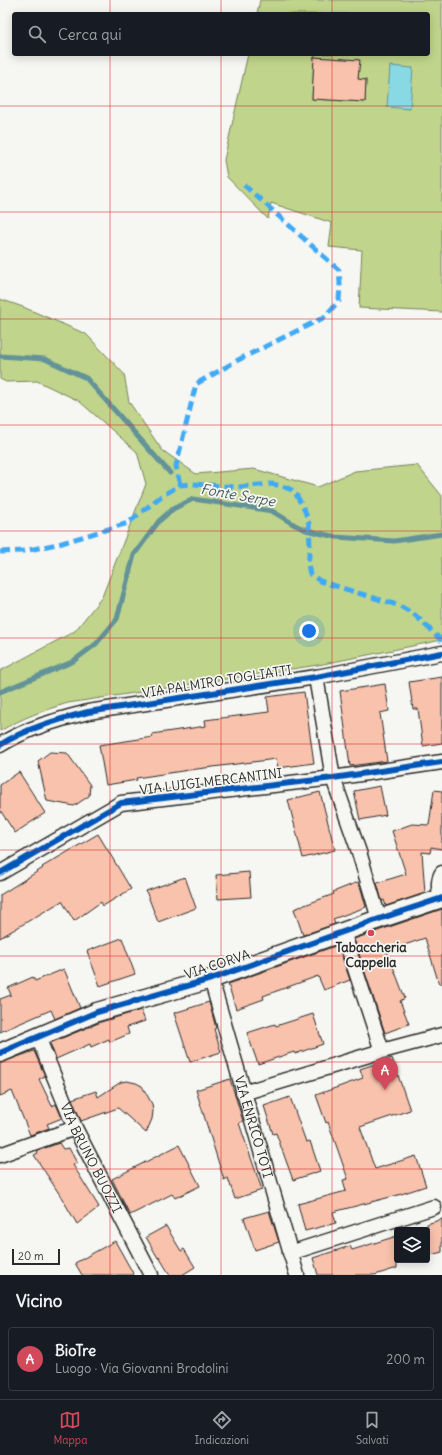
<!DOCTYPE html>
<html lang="it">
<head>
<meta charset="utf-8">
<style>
  :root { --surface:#171b24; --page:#20242c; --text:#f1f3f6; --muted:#9ea1a6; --line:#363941; --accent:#d1495b }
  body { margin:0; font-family:Delius,sans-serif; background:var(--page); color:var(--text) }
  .controls { position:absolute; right:12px; bottom:12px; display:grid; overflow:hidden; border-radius:4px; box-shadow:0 2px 10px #0003 }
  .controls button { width:36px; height:36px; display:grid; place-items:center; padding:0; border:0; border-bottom:1px solid var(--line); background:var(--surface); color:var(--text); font:20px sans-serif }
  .scale { position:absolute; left:12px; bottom:10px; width:48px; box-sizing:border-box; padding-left:4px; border:2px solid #2b2b2b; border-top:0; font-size:11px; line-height:14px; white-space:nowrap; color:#2b2b2b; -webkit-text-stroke:3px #f6f6f2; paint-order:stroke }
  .you { position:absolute; left:309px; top:631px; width:14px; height:14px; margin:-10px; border:3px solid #fff; border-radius:50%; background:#1a73e8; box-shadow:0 0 0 6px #1a73e833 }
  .badge { display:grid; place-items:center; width:26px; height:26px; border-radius:50%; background:var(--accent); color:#fff; font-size:13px; font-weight:700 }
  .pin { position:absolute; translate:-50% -33px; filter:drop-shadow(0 1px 2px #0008) }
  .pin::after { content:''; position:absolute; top:21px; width:14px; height:12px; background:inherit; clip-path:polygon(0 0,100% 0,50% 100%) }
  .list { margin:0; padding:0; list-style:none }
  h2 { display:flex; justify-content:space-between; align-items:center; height:52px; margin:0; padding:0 16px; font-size:17px }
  h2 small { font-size:13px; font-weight:400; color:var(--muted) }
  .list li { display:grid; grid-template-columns:26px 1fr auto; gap:12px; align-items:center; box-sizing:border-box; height:64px; margin:0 8px 8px; padding:0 8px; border:1px solid var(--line); border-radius:4px }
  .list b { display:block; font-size:15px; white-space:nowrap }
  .list p { margin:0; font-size:13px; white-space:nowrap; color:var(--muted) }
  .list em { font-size:13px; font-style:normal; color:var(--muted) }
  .icon { flex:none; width:22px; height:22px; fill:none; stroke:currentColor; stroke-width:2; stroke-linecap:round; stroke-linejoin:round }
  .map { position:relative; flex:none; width:442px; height:1275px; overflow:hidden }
  .search { position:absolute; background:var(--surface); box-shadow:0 2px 10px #0003; left:12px; right:12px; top:12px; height:44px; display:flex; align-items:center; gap:10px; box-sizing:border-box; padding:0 14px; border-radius:4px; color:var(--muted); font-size:15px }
  .sheet { height:124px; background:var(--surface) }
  nav { display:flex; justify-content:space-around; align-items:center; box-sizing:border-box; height:56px; border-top:1px solid var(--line); background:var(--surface); font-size:11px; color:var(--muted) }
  nav a { display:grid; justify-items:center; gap:2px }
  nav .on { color:var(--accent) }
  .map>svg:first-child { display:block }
  .green { fill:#c0d58b; stroke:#76805b; fill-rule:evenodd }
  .water { fill:#88d9e3; stroke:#639399 }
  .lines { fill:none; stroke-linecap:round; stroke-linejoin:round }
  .stream { stroke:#639399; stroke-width:5 }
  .building { fill:#f9c2ac; stroke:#2b2b2b }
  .minor-casing { stroke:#2b2b2b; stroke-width:17 }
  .tertiary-casing { stroke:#2b2b2b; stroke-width:21 }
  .minor { stroke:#f6f6f2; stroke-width:14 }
  .tertiary { stroke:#f6f6f2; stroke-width:18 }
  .quiet { stroke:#3fa9f5; stroke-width:5; stroke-dasharray:10 5; stroke-linecap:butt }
  .cycleway-casing { stroke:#f6f6f2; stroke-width:8 }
  .cycleway { stroke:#0057b8; stroke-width:6 }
  .grid { fill:none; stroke:#d62828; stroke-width:1; stroke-opacity:0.55 }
  .poi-dot { fill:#d1495b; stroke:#f6f6f2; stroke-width:1.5 }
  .labels { text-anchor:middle; stroke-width:3.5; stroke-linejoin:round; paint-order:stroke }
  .street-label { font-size:13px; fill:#2b2b2b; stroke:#f6f6f2 }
  .poi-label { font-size:13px; font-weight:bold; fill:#2b2b2b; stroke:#f6f6f2 }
  .water-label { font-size:14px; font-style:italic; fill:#425659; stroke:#f6f6f2 }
</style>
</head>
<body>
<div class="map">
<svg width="442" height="1275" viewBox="0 0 442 1275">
  <rect width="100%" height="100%" fill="#f6f6f2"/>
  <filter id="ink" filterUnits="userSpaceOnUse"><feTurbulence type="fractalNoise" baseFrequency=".025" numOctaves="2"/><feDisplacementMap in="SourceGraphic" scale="8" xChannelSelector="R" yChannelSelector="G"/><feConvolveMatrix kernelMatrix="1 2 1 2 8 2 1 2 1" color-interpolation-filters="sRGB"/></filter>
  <g filter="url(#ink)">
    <!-- green -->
    <path class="green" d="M260,0h182v312l-83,-4 3,-58 -33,-3 3,-24 -61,-20 -3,16 -41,-42 -3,-17 24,-106h180v-40h-171zM314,57l45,3 -1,19 8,1 -1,22 -53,-3z
      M0,299l23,8 63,27 38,40 5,28 33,48 34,24 58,-5 64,18 37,-16 62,-6 25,31v144l-124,25 -250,38c-24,7 -46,15 -68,28v-60l75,-40 27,-34 44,-113 -9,-32 -58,-51 -42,-20 -31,1 -6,-3z"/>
    <!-- water -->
    <path class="water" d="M390,66l23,2 -3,41 -23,-2z"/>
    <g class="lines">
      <!-- stream -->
      <path class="stream" d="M0,356l45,3 41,19 84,95
        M0,692l72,-30 24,-18 21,-25 17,-64 25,-34 14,-12 20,-10 79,12 23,14 11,5 30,7 58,4 48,-7"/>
    </g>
    <!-- building -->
    <path class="building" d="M314,57l46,3 -2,19 8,1 -1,22 -53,-3z
      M442,677v66l-19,3 -5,-37h-5l-4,-27z
      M385,684l4,27 -9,2 7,48 -37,5 -10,-75z
      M304,692l10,71 -36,5 -2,-9 -87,11 -53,8 1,2 -31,5 -7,-40 54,-8 -1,-3 54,-8 -1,-6 64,-8 -2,-15z
      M50,752l17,1 23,32 -1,11 -15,10 -27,-5 -9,-40z
      M19,772l26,41 -30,20 -15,-23v-25z
      M380,786l6,29 -26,5 -6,-29z
      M434,790l8,1v58l-11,-2 -1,6 -8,-1 3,41 -39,13 -2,-6 -2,1 -5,-18 29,-9 -14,-43 20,-7 17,1z
      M320,792l15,58 -32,8 -15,-58z
      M98,834l33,55 -28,17 -2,-4 -27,19 -12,-20 -62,37v-43l43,-27 -1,-1z
      M249,872l2,25 -33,2 -2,-24z
      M185,877l11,31 -38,14 -12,-31z
      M358,882l3,7 5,18 -33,12 2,5 -32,11 -9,-26 40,-15 -1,-2z
      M442,909v74l-3,1 -14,-46 -38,13 18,47 -5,3 9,23 -24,9 -31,-94z
      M122,938l13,36 -35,12 -13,-35z
      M338,945l12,35 -26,10 -6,-14 -55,20 1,3 -28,10 -8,-25z
      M64,969l16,39 -25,11 -4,-9 -51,22v-33l11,-4 -3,-7 25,-11 2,4z
      M209,1002l7,26 -2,1 7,23 -31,10 -16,-49z
      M141,1010l4,11 -18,6 2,7 -19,8 -1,-3 -18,8 -1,-3 -34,15 -6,-16 51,-21z
      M313,1014l10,30 -28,10 -1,-2 -36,12 -11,-31 28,-9 1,2z
      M34,1051l11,25 -6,3 13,27 4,-2 6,14 -15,6 2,4 -19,7 -18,-44 -12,5v-33z
      M392,1058l18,52 -50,17 15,42 41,-13 10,30 -28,9 -65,17 3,11 -31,8 -7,-27 48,-13 -3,-11 5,-1 -20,-57 -2,1 -10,-28 47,-17 -3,-9z
      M230,1079l13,42 -4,2 23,67 -27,9 -7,-21 -4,2 -28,-90z
      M127,1081l9,2 6,3 10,18 1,7 -1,8 -6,14 -28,-25 -37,13 -9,-22 24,-8 2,6 23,-15z
      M290,1097l16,45 4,-1 10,30 -27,9 -17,-47 -3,1 -9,-28z
      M59,1143l4,6 6,-1 8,15 -4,2 26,42 -22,17 -17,-29 -26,-40 4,-2 -1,-2z
      M179,1145l21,41 -25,12 -3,-4 -42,21 -18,-36z
      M269,1211l10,31 -24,8 -11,-32z
      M442,1219v33l-15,4v-32z
      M166,1226l15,25 3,-2 11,18 -13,8h-12l-11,-18 -1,1 -12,-21z
      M397,1236v32l-22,7h-57l-5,-17 37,-12 2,4z
      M115,1241l19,34h-52l-7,-12z"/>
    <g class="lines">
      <!-- minor casing -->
      <g class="minor-casing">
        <g id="minor">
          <path d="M316,677l17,101 26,74 20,67"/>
          <path d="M0,745c27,-17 57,-25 88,-33l228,-35 126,-24"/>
          <path d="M0,873l121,-70 212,-25 109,-16"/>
          <path d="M441,899c-2,-9 -4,-18 1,-26"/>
          <path d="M343,932l39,119"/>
          <path id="s1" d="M211,979l86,296"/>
          <path id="s2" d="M38,1037l37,91 76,147"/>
          <path d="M243,1093l139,-42 60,-16"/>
          <path d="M0,1155l75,-27"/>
          <path d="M290,1253l144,-46"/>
        </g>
      </g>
      <!-- tertiary casing -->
      <g class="tertiary-casing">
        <path id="tertiary" d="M0,1053l97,-41 114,-33 168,-60 63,-21"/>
      </g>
      <!-- minor -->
      <use href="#minor" class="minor"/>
      <!-- tertiary -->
      <use href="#tertiary" class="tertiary"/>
      <!-- quiet -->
      <path class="quiet" d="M180,485l-4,-19 20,-82 44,-25 83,-41 16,-17 1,-17 -1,-14 -95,-85
        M0,552l24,-1 38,-8 66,-20 32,-26 20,-12 12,-1 45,3 34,-3 11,2 10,4 5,6 8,15 4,13 1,22 -2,19 2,9 10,7 80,25 15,9 27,26"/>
      <!-- cycleway casing -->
      <g class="cycleway-casing">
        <path id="cycleway" d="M0,745c27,-17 57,-25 88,-33l228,-35 126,-24
          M0,873l121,-70 212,-25 109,-16
          M0,1053l97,-41 114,-33 168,-60 63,-21"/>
      </g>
      <!-- cycleway -->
      <use href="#cycleway" class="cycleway"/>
    </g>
  </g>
  <!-- grid -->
  <path class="grid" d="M110,0v14M221,0v14M332,0v14M110,54v1221M221,54v1221M332,54v1221M0,106h442M0,212h442M0,319h442M0,425h442M0,531h442M0,638h442M0,744h442M0,850h442M0,956h442M0,1062h442M0,1169h442"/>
  <!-- markers -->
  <circle class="poi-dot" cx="371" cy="933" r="4"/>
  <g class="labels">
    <!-- street labels -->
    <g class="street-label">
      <text transform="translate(217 681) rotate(-9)" y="5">VIA PALMIRO TOGLIATTI</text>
      <text transform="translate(211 781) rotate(-7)" y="5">VIA LUIGI MERCANTINI</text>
      <text transform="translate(217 964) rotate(-18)" y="5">VIA CORVA</text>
      <text dy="5" stroke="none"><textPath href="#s1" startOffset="154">VIA ENRICO TOTI</textPath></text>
      <text dy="5" stroke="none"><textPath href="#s2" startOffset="132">VIA BRUNO BUOZZI</textPath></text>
    </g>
    <!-- poi labels -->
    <g class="poi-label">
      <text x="371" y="952">Tabaccheria<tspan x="371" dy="15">Cappella</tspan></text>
    </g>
    <!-- water labels -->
    <g class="water-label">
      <text transform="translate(238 495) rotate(10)" y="5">Fonte Serpe</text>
    </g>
  </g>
</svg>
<div class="controls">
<button><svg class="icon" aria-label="layers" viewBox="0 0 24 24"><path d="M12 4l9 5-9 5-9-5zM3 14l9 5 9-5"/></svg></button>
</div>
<div class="scale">20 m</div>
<div class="you"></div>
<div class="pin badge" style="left:385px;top:1090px">A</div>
<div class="search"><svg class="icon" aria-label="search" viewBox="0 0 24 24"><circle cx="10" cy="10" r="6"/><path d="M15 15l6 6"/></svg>Cerca qui</div>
</div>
<section class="sheet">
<h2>Vicino<small></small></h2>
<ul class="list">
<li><span class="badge">A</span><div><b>BioTre</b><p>Luogo · Via Giovanni Brodolini</p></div><em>200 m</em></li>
</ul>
</section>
<nav>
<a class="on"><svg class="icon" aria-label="map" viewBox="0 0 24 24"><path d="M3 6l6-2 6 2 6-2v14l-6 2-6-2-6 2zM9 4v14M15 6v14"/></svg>Mappa</a>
<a><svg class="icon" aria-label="directions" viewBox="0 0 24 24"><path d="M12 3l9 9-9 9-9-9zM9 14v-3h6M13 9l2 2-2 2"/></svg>Indicazioni</a>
<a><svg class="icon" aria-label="saved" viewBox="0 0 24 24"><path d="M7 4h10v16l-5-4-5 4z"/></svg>Salvati</a>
</nav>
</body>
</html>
